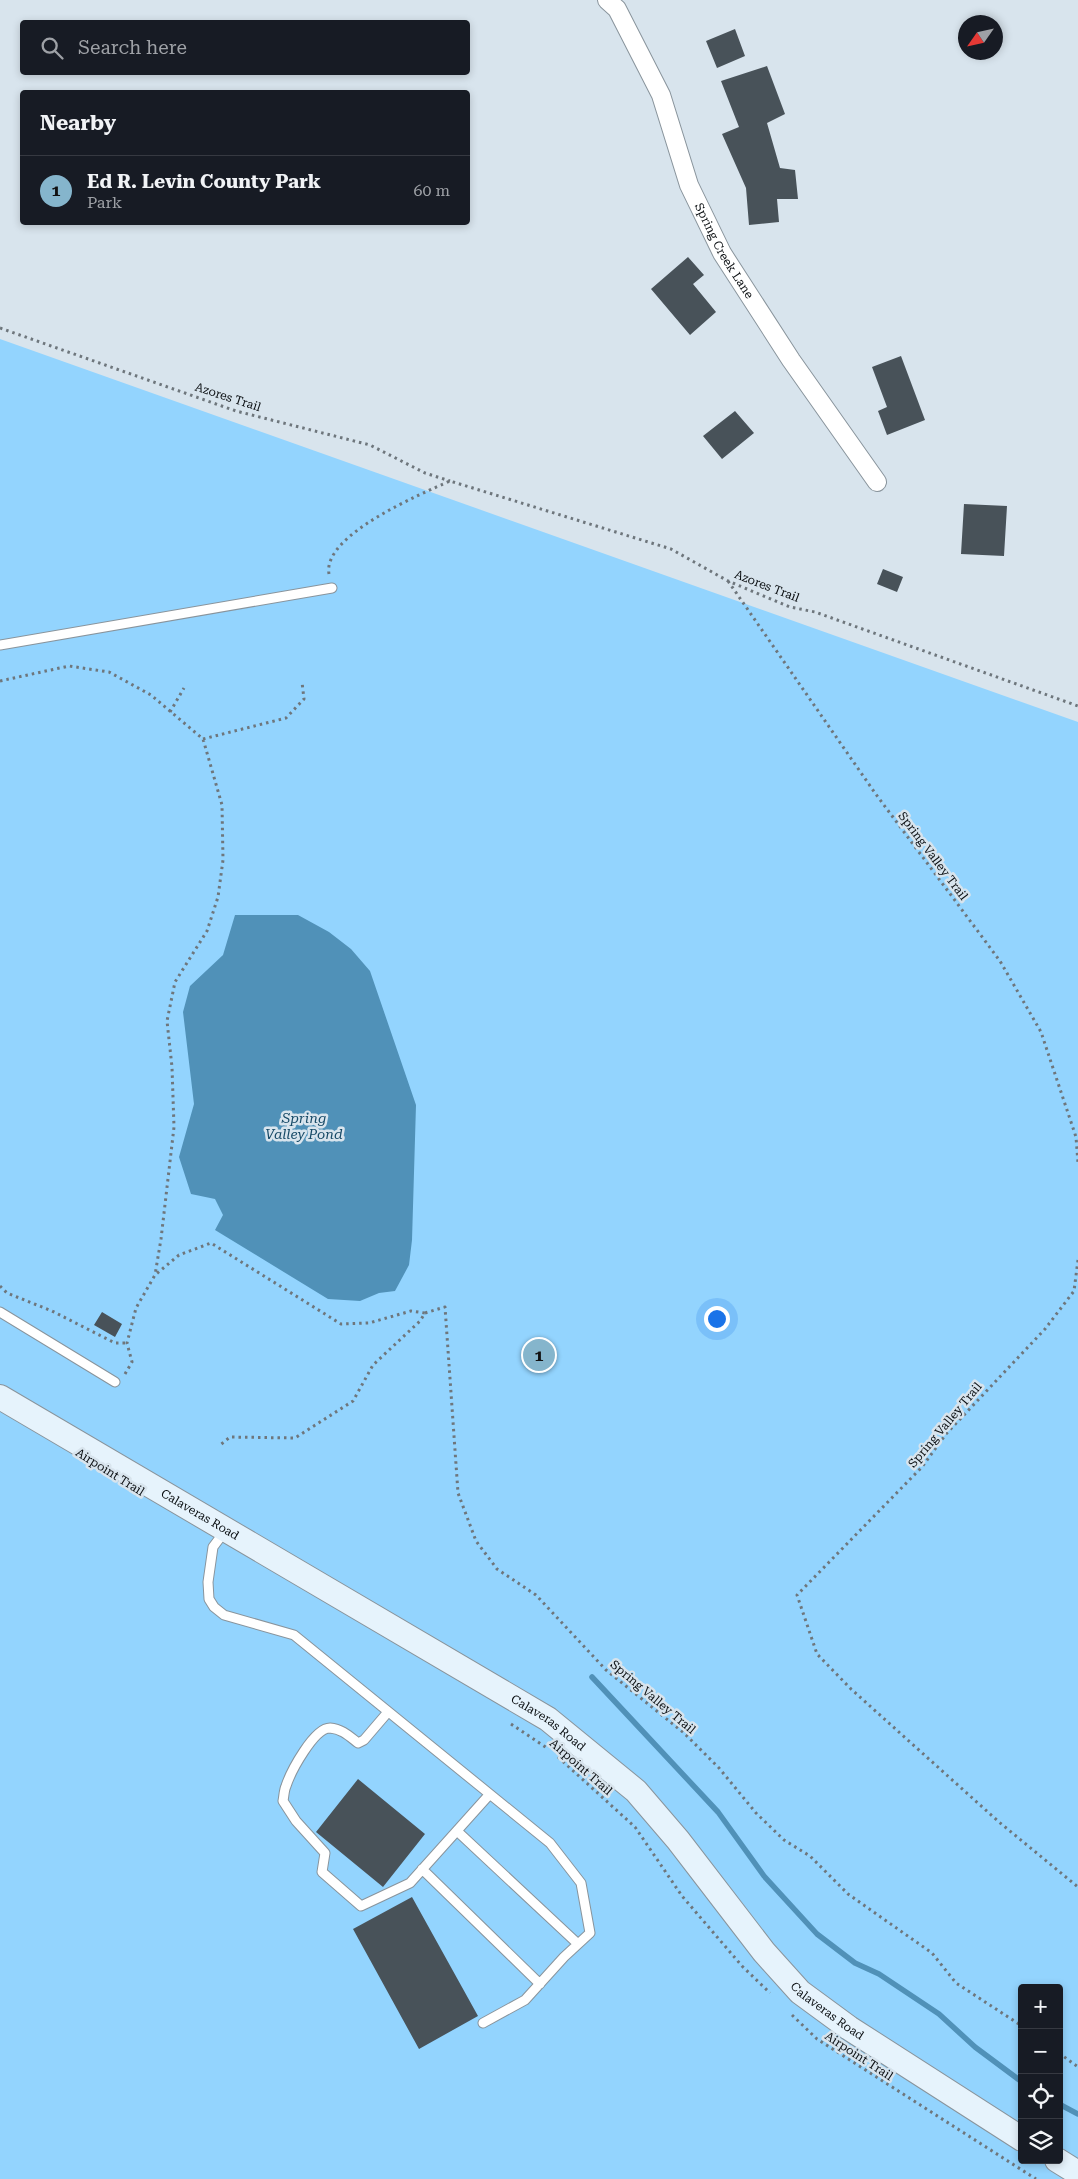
<!DOCTYPE html>
<html lang="en">
<head>
<meta charset="utf-8">
<style>
  :root { --surface:#171b24; --page:#20242c; --text:#f1f3f6; --muted:#9ea1a6; --line:#363941; --accent:#85b5cc }
  body { margin:0; font-family:"Roboto Serif",serif; background:var(--page); color:var(--text) }
  .controls { position:absolute; right:15px; bottom:15px; display:grid; overflow:hidden; border-radius:5px; box-shadow:0 2px 8px #0003 }
  .controls button { width:45px; height:45px; display:grid; place-items:center; padding:0; border:0; border-bottom:1px solid var(--line); background:var(--surface); color:var(--text); font:25px sans-serif }
  .compass { position:absolute; left:958px; top:15px; width:45px; height:45px; border-radius:50%; background:var(--surface); box-shadow:0 2px 8px #0003; rotate:236deg }
  .you { position:absolute; left:716px; top:1318px; width:18px; height:18px; margin:-12px; border:4px solid #fff; border-radius:50%; background:#1a73e8; box-shadow:0 0 0 8px #1a73e833 }
  .badge { display:grid; place-items:center; width:32px; height:32px; border-radius:50%; background:var(--accent); color:#111; font-size:16px; font-weight:700 }
  .pin { position:absolute; translate:-50% -50%; border:2px solid #fff; box-shadow:0 1px 5px #0006 }
  .list { margin:0; padding:0; list-style:none }
  h2 { display:flex; justify-content:space-between; align-items:center; height:65px; margin:0; padding:0 20px; font-size:21px }
  h2 small { font-size:16px; font-weight:400; color:var(--muted) }
  .list li { display:grid; grid-template-columns:32px 1fr auto; gap:15px; align-items:center; box-sizing:border-box; height:70px; padding:0 20px; border-top:1px solid var(--line) }
  .list b { display:block; font-size:19px; white-space:nowrap }
  .list p { margin:0; font-size:16px; white-space:nowrap; color:var(--muted) }
  .list em { font-size:16px; font-style:normal; color:var(--muted) }
  .icon { flex:none; width:28px; height:28px; fill:none; stroke:currentColor; stroke-width:2; stroke-linecap:round; stroke-linejoin:round }
  .map { position:relative; flex:none; width:1078px; height:2179px; overflow:hidden }
  .search { position:absolute; background:var(--surface); box-shadow:0 2px 8px #0003; left:20px; top:20px; width:450px; height:55px; display:flex; align-items:center; gap:12px; box-sizing:border-box; padding:0 18px; border-radius:5px; color:var(--muted); font-size:19px }
  .panel { position:absolute; background:var(--surface); box-shadow:0 2px 8px #0003; left:20px; top:90px; width:450px; height:135px; border-radius:5px }
  .map>svg:first-child { display:block }
  .green { fill:#93d4fe; fill-rule:evenodd }
  .water { fill:#5091b8 }
  .lines { fill:none; stroke-linecap:round; stroke-linejoin:round }
  .stream { stroke:#5091b8; stroke-width:5.5 }
  .building { fill:#485259 }
  .lane-casing { stroke:#89949c; stroke-width:11 }
  .street-casing { stroke:#89949c; stroke-width:20 }
  .secondary-casing { stroke:#89949c; stroke-width:26 }
  .path { stroke:#6e767c; stroke-width:3; stroke-dasharray:2.5 4; stroke-linecap:butt }
  .lane { stroke:#fff; stroke-width:9 }
  .street { stroke:#fff; stroke-width:18 }
  .secondary { stroke:#e6f3fc; stroke-width:24 }
  .labels { text-anchor:middle; stroke-width:5; stroke-linejoin:round; paint-order:stroke }
  .street-label { font-size:12px; fill:#0a0e11; stroke:#d8e4ed }
  .water-label { font-size:14px; font-style:italic; fill:#174a67; stroke:#d8e4ed }
</style>
</head>
<body>
<div class="map">
<svg width="1078" height="2179" viewBox="0 0 1078 2179">
  <rect width="100%" height="100%" fill="#d8e4ed"/>
  <!-- green -->
  <path class="green" d="M0,339l1078,383v1457h-1078zM1022,1988h37v172h-37z"/>
  <!-- water -->
  <path class="water" d="M235,915h63l31,17 22,17 19,22 46,134 -4,135 -3,25 -14,26 -16,2 -19,8 -32,-2 -113,-69 8,-15 -8,-16 -24,-5 -12,-37 15,-53 -11,-92 7,-26 33,-31z"/>
  <g class="lines">
    <!-- stream -->
    <path class="stream" d="M592,1677l126,135 46,64 53,58 38,29 24,11 60,40 36,33 47,35
      M1059,2104l19,10"/>
  </g>
  <!-- building -->
  <path class="building" d="M735,29l10,27 -28,12 -11,-27z
    M767,66l18,48 -18,9 13,45 15,2 3,29h-21l2,23 -30,3 -3,-37 -24,-54 17,-7 -18,-46z
    M688,257l16,18 -11,9 23,28 -26,23 -39,-46z
    M901,356l24,64 -38,15 -9,-24 9,-4 -15,-40z
    M735,411l19,22 -32,26 -19,-23z
    M964,504l43,2 -3,50 -43,-2z
    M883,569l20,8 -6,15 -20,-8z
    M102,1312l20,12 -7,13 -21,-12z
    M358,1779l67,55 -42,53 -67,-55z
    M412,1897l66,119 -59,33 -66,-120z"/>
  <g class="lines">
    <!-- lane casing -->
    <g class="lane-casing">
      <path id="lane" d="M0,645l332,-57
        M0,1312l115,70
        M225,1531l-12,16 -5,35 1,17 5,8 10,8 70,20 256,208 31,40 9,50 -26,24 -39,43 -42,23
        M388,1712l-24,28 -6,3c-9,-7 -16,-14 -28,-15 -16,0 -39,43 -44,58 -2,4 -2,10 -3,15l13,20 29,32 -3,19 39,34 49,-23 79,-88
        M457,1831l121,113
        M422,1869l118,115"/>
    </g>
    <!-- street casing -->
    <g class="street-casing">
      <g id="street">
        <path id="s1" d="M607,0l10,9 44,86 28,90 33,68 69,107 86,122"/>
      </g>
    </g>
    <!-- secondary casing -->
    <g class="secondary-casing">
      <g id="secondary">
        <path id="s2" d="M0,1397l548,322 88,72 42,49 86,112 36,40 49,36 173,111"/>
        <path d="M1057,2160l21,13"/>
      </g>
    </g>
    <!-- path -->
    <path class="path" d="M0,328l236,83 134,34 55,28 25,8
      M329,574c-7,-39 92,-80 121,-93l221,68 57,32 62,26 25,5 263,94
      M728,581l147,212 125,168 41,71 35,105 2,26
      M0,681l69,-15 40,6 42,23 52,44 19,66 1,55 -5,37 -11,34 -32,51 -8,39 5,46 2,60 -13,112 -6,36
      M170,712l14,-24
      M203,739l83,-21 18,-19 -2,-17
      M1078,1260l-4,31 -29,38 -99,105 -24,33 -125,128 20,59 34,35 148,133 79,65
      M0,1286l7,7 45,18 63,32h12
      M425,1313l20,-6 13,186 18,48 21,28 39,26 70,75 78,63 35,35 37,45 28,27 26,16 38,38 84,59 24,30 66,43
      M125,1374l7,-12 -5,-19 9,-35 19,-33 24,-20 32,-12 130,81 28,-1 42,-12 14,2 -5,8 -47,44 -20,36 -58,37 -65,-1 -11,9
      M511,1724l36,24
      M558,1757l77,70 47,69 60,70 28,27
      M792,2015l25,24 219,140
      M1059,2053l19,14"/>
    <!-- lane -->
    <use href="#lane" class="lane"/>
    <!-- street -->
    <use href="#street" class="street"/>
    <!-- secondary -->
    <use href="#secondary" class="secondary"/>
  </g>
  <g class="labels">
    <!-- street labels -->
    <g class="street-label">
      <text dy="4" stroke="none"><textPath href="#s1" startOffset="279">Spring Creek Lane</textPath></text>
      <text transform="translate(228 397) rotate(18)" y="4">Azores Trail</text>
      <text transform="translate(767 586) rotate(21)" y="4">Azores Trail</text>
      <text transform="translate(933 856) rotate(53)" y="4">Spring Valley Trail</text>
      <text transform="translate(945 1425) rotate(-50)" y="4">Spring Valley Trail</text>
      <text transform="translate(110 1472) rotate(32)" y="4">Airpoint Trail</text>
      <text dy="4" stroke="none"><textPath href="#s2" startOffset="232">Calaveras Road</textPath></text>
      <text transform="translate(653 1697) rotate(40)" y="4">Spring Valley Trail</text>
      <text dy="4" stroke="none"><textPath href="#s2" startOffset="638">Calaveras Road</textPath></text>
      <text transform="translate(581 1767) rotate(41)" y="4">Airpoint Trail</text>
      <text dy="4" stroke="none"><textPath href="#s2" startOffset="1042">Calaveras Road</textPath></text>
      <text transform="translate(859 2056) rotate(33)" y="4">Airpoint Trail</text>
    </g>
    <!-- water labels -->
    <g class="water-label">
      <text x="304" y="1123">Spring<tspan x="304" dy="16">Valley Pond</tspan></text>
    </g>
  </g>
</svg>
<div class="controls">
<button>+</button>
<button>−</button>
<button><svg class="icon" aria-label="locate" viewBox="0 0 24 24"><circle cx="12" cy="12" r="6"/><path d="M12 2v4M12 18v4M2 12h4M18 12h4"/></svg></button>
<button><svg class="icon" aria-label="layers" viewBox="0 0 24 24"><path d="M12 4l9 5-9 5-9-5zM3 14l9 5 9-5"/></svg></button>
</div>
<svg class="compass" viewBox="-18 -18 36 36"><path d="M0-13l5 13h-10z" fill="#e53935"/><path d="M0 13l5-13h-10z" fill="#9ea1a6"/></svg>
<div class="you"></div>
<div class="pin badge" style="left:539px;top:1355px">1</div>
<div class="search"><svg class="icon" aria-label="search" viewBox="0 0 24 24"><circle cx="10" cy="10" r="6"/><path d="M15 15l6 6"/></svg>Search here</div>
<section class="panel">
<h2>Nearby<small></small></h2>
<ul class="list">
<li><span class="badge">1</span><div><b>Ed R. Levin County Park</b><p>Park</p></div><em>60 m</em></li>
</ul>
</section>
</div>
</body>
</html>
